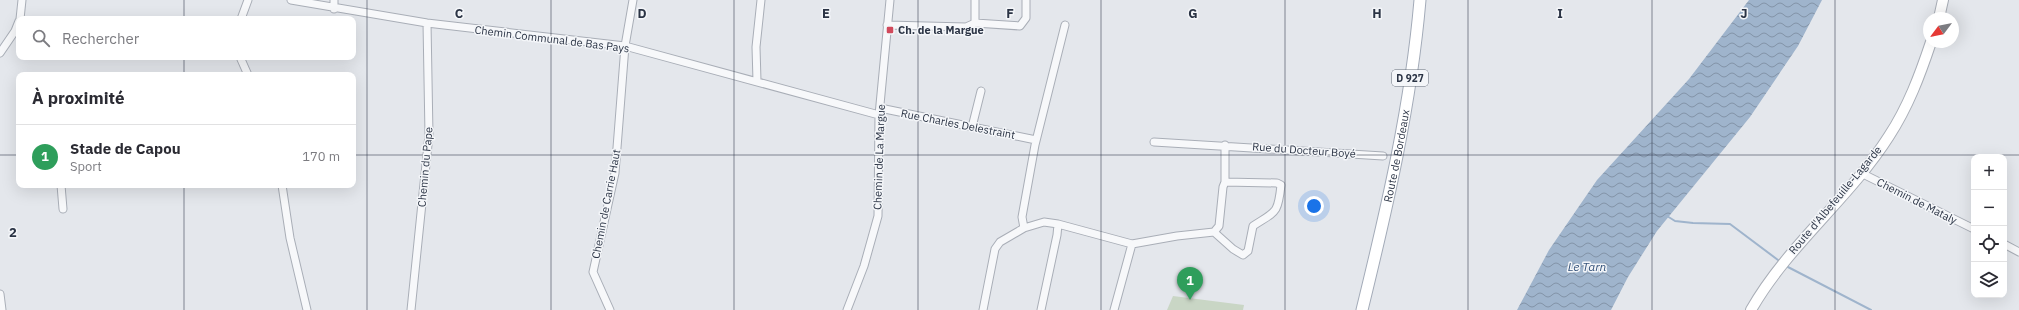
<!DOCTYPE html>
<html lang="fr">
<head>
<meta charset="utf-8">
<style>
  :root { --surface:#fff; --page:#f7f7f7; --text:#2b2b33; --muted:#7c7c81; --line:#e1e1e2; --accent:#1a73e8 }
  body { margin:0; font-family:"IBM Plex Sans",sans-serif; background:var(--page); color:var(--text) }
  .controls { position:absolute; right:12px; bottom:12px; display:grid; overflow:hidden; border-radius:8px; box-shadow:0 4px 16px #0002 }
  .controls button { width:36px; height:36px; display:grid; place-items:center; padding:0; border:0; border-bottom:1px solid var(--line); background:var(--surface); color:var(--text); font:20px sans-serif }
  .compass { position:absolute; left:1923px; top:12px; width:36px; height:36px; border-radius:50%; background:var(--surface); box-shadow:0 4px 16px #0002; rotate:238deg }
  .you { position:absolute; left:1314px; top:206px; width:14px; height:14px; margin:-10px; border:3px solid #fff; border-radius:50%; background:#1a73e8; box-shadow:0 0 0 6px #1a73e833 }
  .badge { display:grid; place-items:center; width:26px; height:26px; border-radius:50%; background:var(--accent); color:#fff; font-size:13px; font-weight:700 }
  .pin { position:absolute; translate:-50% -33px; filter:drop-shadow(0 1px 2px #0008) }
  .pin::after { content:''; position:absolute; top:21px; width:14px; height:12px; background:inherit; clip-path:polygon(0 0,100% 0,50% 100%) }
  .list { margin:0; padding:0; list-style:none }
  h2 { display:flex; justify-content:space-between; align-items:center; height:52px; margin:0; padding:0 16px; font-size:17px }
  h2 small { font-size:13px; font-weight:400; color:var(--muted) }
  .list li { display:grid; grid-template-columns:26px 1fr auto; gap:12px; align-items:center; box-sizing:border-box; height:64px; padding:0 16px; border-top:1px solid var(--line) }
  .list b { display:block; font-size:15px; white-space:nowrap }
  .list p { margin:0; font-size:13px; white-space:nowrap; color:var(--muted) }
  .list em { font-size:13px; font-style:normal; color:var(--muted) }
  .icon { flex:none; width:22px; height:22px; fill:none; stroke:currentColor; stroke-width:2; stroke-linecap:round; stroke-linejoin:round }
  .map { position:relative; flex:none; width:2019px; height:310px; overflow:hidden }
  .search { position:absolute; background:var(--surface); box-shadow:0 4px 16px #0002; left:16px; top:16px; width:340px; height:44px; display:flex; align-items:center; gap:10px; box-sizing:border-box; padding:0 14px; border-radius:8px; color:var(--muted); font-size:15px }
  .panel { position:absolute; background:var(--surface); box-shadow:0 4px 16px #0002; left:16px; top:72px; width:340px; height:116px; border-radius:8px }
  .map>svg:first-child { display:block }
  .grass { fill:#c9d6c5 }
  .water { fill:url(#water-waves) }
  .lines { fill:none; stroke-linecap:round; stroke-linejoin:round }
  .stream { stroke:#9fb4cc; stroke-width:2 }
  .minor-casing { stroke:#a9aeb7; stroke-width:9 }
  .secondary-casing { stroke:#a9aeb7; stroke-width:12 }
  .primary-casing { stroke:#a3abb8; stroke-width:13 }
  .minor { stroke:#f7f8fa; stroke-width:7 }
  .secondary { stroke:#fff; stroke-width:10 }
  .primary { stroke:#fff; stroke-width:11 }
  .grid { fill:none; stroke:#2b3445; stroke-width:1; stroke-opacity:0.55 }
  .poi-dot { fill:#d1495b; stroke:#f4f6f9; stroke-width:1.5 }
  .labels { text-anchor:middle; stroke-width:3; stroke-linejoin:round; paint-order:stroke }
  .shield { fill:#f4f6f9; stroke:#676e7b; stroke-width:1 }
  .shield-label { font-size:10px; font-weight:bold; fill:#2b3445 }
  .poi-label { font-size:11px; font-weight:bold; fill:#2b3445; stroke:#f4f6f9; text-anchor:start }
  .street-label { font-size:11px; fill:#2b3445; stroke:#f4f6f9 }
  .water-label { font-size:12px; font-style:italic; fill:#34527a; stroke:#f4f6f9 }
  .grid-label { font-size:13px; text-anchor:middle; font-weight:bold; fill:#2b3445; stroke:#f4f6f9; stroke-width:3; stroke-linejoin:round; paint-order:stroke }
</style>
</head>
<body>
<div class="map">
<svg width="2019" height="310" viewBox="0 0 2019 310">
  <defs>
    <pattern id="water-waves" width="16" height="10" patternUnits="userSpaceOnUse"><rect width="16" height="10" fill="#9fb4cc"/><path d="M0 5q4-4 8 0t8 0" fill="none" stroke="#8293a7"/></pattern>
  </defs>
  <rect width="100%" height="100%" fill="#e4e7ec"/>
  <!-- grass -->
  <path class="grass" d="M1173,296l71,9 -1,5h-76z"/>
  <!-- water -->
  <path class="water" d="M1749,0h73l-24,46 -48,71 -93,114 -29,46 -17,33h-94l32,-60 48,-70 92,-101z"/>
  <g class="lines">
    <!-- stream -->
    <path class="stream" d="M1667,216l8,5 18,2 37,1 48,36
      M1786,266l85,44"/>
    <!-- minor casing -->
    <g class="minor-casing">
      <path id="minor" d="M291,0l136,23 198,23 254,69
        M334,0v9
        M975,0v23
        M20,19l2,-19
        M241,19l7,-19
        M887,25l79,2 9,-4 45,3 6,-8v-18
        M0,53l15,-22 4,-10
        M240,57l8,18
        M757,81l-1,-34 5,-47
        M880,108l156,32
        M972,127l9,-36
        M1154,142l229,14
        M1861,173l113,56
        M61,185l2,24
        M282,185l8,53 17,72
        M1024,228l-2,-11 13,-72 30,-120
        M1214,232l19,17 10,6 5,-4 5,-25c23,-15 25,-12 28,-41l-4,-2 -52,-1
        M2004,244l15,8
        M0,294l2,16
        M411,310l18,-175 -2,-112
        M610,310l-17,-38 22,-99 10,-127 8,-46
        M847,310l17,-44 14,-50 1,-101 11,-115
        M983,310l12,-61 5,-7 24,-14 20,-6 14,2 74,20
        M1041,310l16,-75 1,-11
        M1114,310l18,-66 45,-8 37,-4 5,-6 4,-39 2,-5v-37"/>
    </g>
    <!-- secondary casing -->
    <g class="secondary-casing">
      <path id="secondary" d="M1939,18l4,-18
        M1751,310c37,-65 98,-111 138,-174 19,-29 31,-61 42,-94"/>
    </g>
    <!-- primary casing -->
    <g class="primary-casing">
      <g id="primary">
        <path id="s1" d="M1362,310c25,-102 49,-205 58,-310"/>
      </g>
    </g>
    <!-- minor -->
    <use href="#minor" class="minor"/>
    <!-- secondary -->
    <use href="#secondary" class="secondary"/>
    <!-- primary -->
    <use href="#primary" class="primary"/>
  </g>
  <!-- grid -->
  <path class="grid" d="M184,0v19M367,0v310M551,0v310M734,0v310M918,0v310M1101,0v310M1285,0v310M1468,0v310M1652,0v310M1835,0v310M184,57v18M0,155h19M353,155h1666M184,185v125"/>
  <!-- markers -->
  <rect class="poi-dot" x="886" y="26" width="8" height="8" rx="2"/>
  <g class="labels">
    <!-- shield labels -->
    <rect class="shield" x="1392" y="70" width="36" height="16" rx="3"/>
    <g class="shield-label">
      <text x="1410" y="82">D 927</text>
    </g>
    <!-- poi labels -->
    <g class="poi-label">
      <text x="898" y="34">Ch. de la Margue</text>
    </g>
    <!-- street labels -->
    <g class="street-label">
      <text transform="translate(552 39) rotate(7)" y="4">Chemin Communal de Bas Pays</text>
      <text transform="translate(958 124) rotate(11)" y="4">Rue Charles Delestraint</text>
      <text transform="translate(1304 150) rotate(4)" y="4">Rue du Docteur Boyé</text>
      <text dy="4" stroke="none"><textPath href="#s1" startOffset="158">Route de Bordeaux</textPath></text>
      <text transform="translate(879 157) rotate(-88)" y="4">Chemin de La Margue</text>
      <text transform="translate(425 167) rotate(-85)" y="4">Chemin du Pape</text>
      <text transform="translate(1835 200) rotate(-50)" y="4">Route d'Albefeuille-Lagarde</text>
      <text transform="translate(1917 201) rotate(27)" y="4">Chemin de Mataly</text>
      <text transform="translate(606 204) rotate(-79)" y="4">Chemin de Carrie Haut</text>
    </g>
    <!-- water labels -->
    <g class="water-label">
      <text x="1587" y="271">Le Tarn</text>
    </g>
  </g>
  <g class="grid-label">
    <text x="459" y="18">C</text>
    <text x="642" y="18">D</text>
    <text x="826" y="18">E</text>
    <text x="1010" y="18">F</text>
    <text x="1193" y="18">G</text>
    <text x="1377" y="18">H</text>
    <text x="1560" y="18">I</text>
    <text x="1744" y="18">J</text>
    <text x="13" y="237">2</text>
  </g>
</svg>
<div class="controls">
<button>+</button>
<button>−</button>
<button><svg class="icon" aria-label="locate" viewBox="0 0 24 24"><circle cx="12" cy="12" r="6"/><path d="M12 2v4M12 18v4M2 12h4M18 12h4"/></svg></button>
<button><svg class="icon" aria-label="layers" viewBox="0 0 24 24"><path d="M12 4l9 5-9 5-9-5zM3 14l9 5 9-5"/></svg></button>
</div>
<svg class="compass" viewBox="-18 -18 36 36"><path d="M0-13l5 13h-10z" fill="#e53935"/><path d="M0 13l5-13h-10z" fill="#7c7c81"/></svg>
<div class="you"></div>
<div class="pin badge" style="left:1190px;top:300px;background:#2e9e5b">1</div>
<div class="search"><svg class="icon" aria-label="search" viewBox="0 0 24 24"><circle cx="10" cy="10" r="6"/><path d="M15 15l6 6"/></svg>Rechercher</div>
<section class="panel">
<h2>À proximité<small></small></h2>
<ul class="list">
<li><span class="badge" style="background:#2e9e5b">1</span><div><b>Stade de Capou</b><p>Sport</p></div><em>170 m</em></li>
</ul>
</section>
</div>
</body>
</html>
